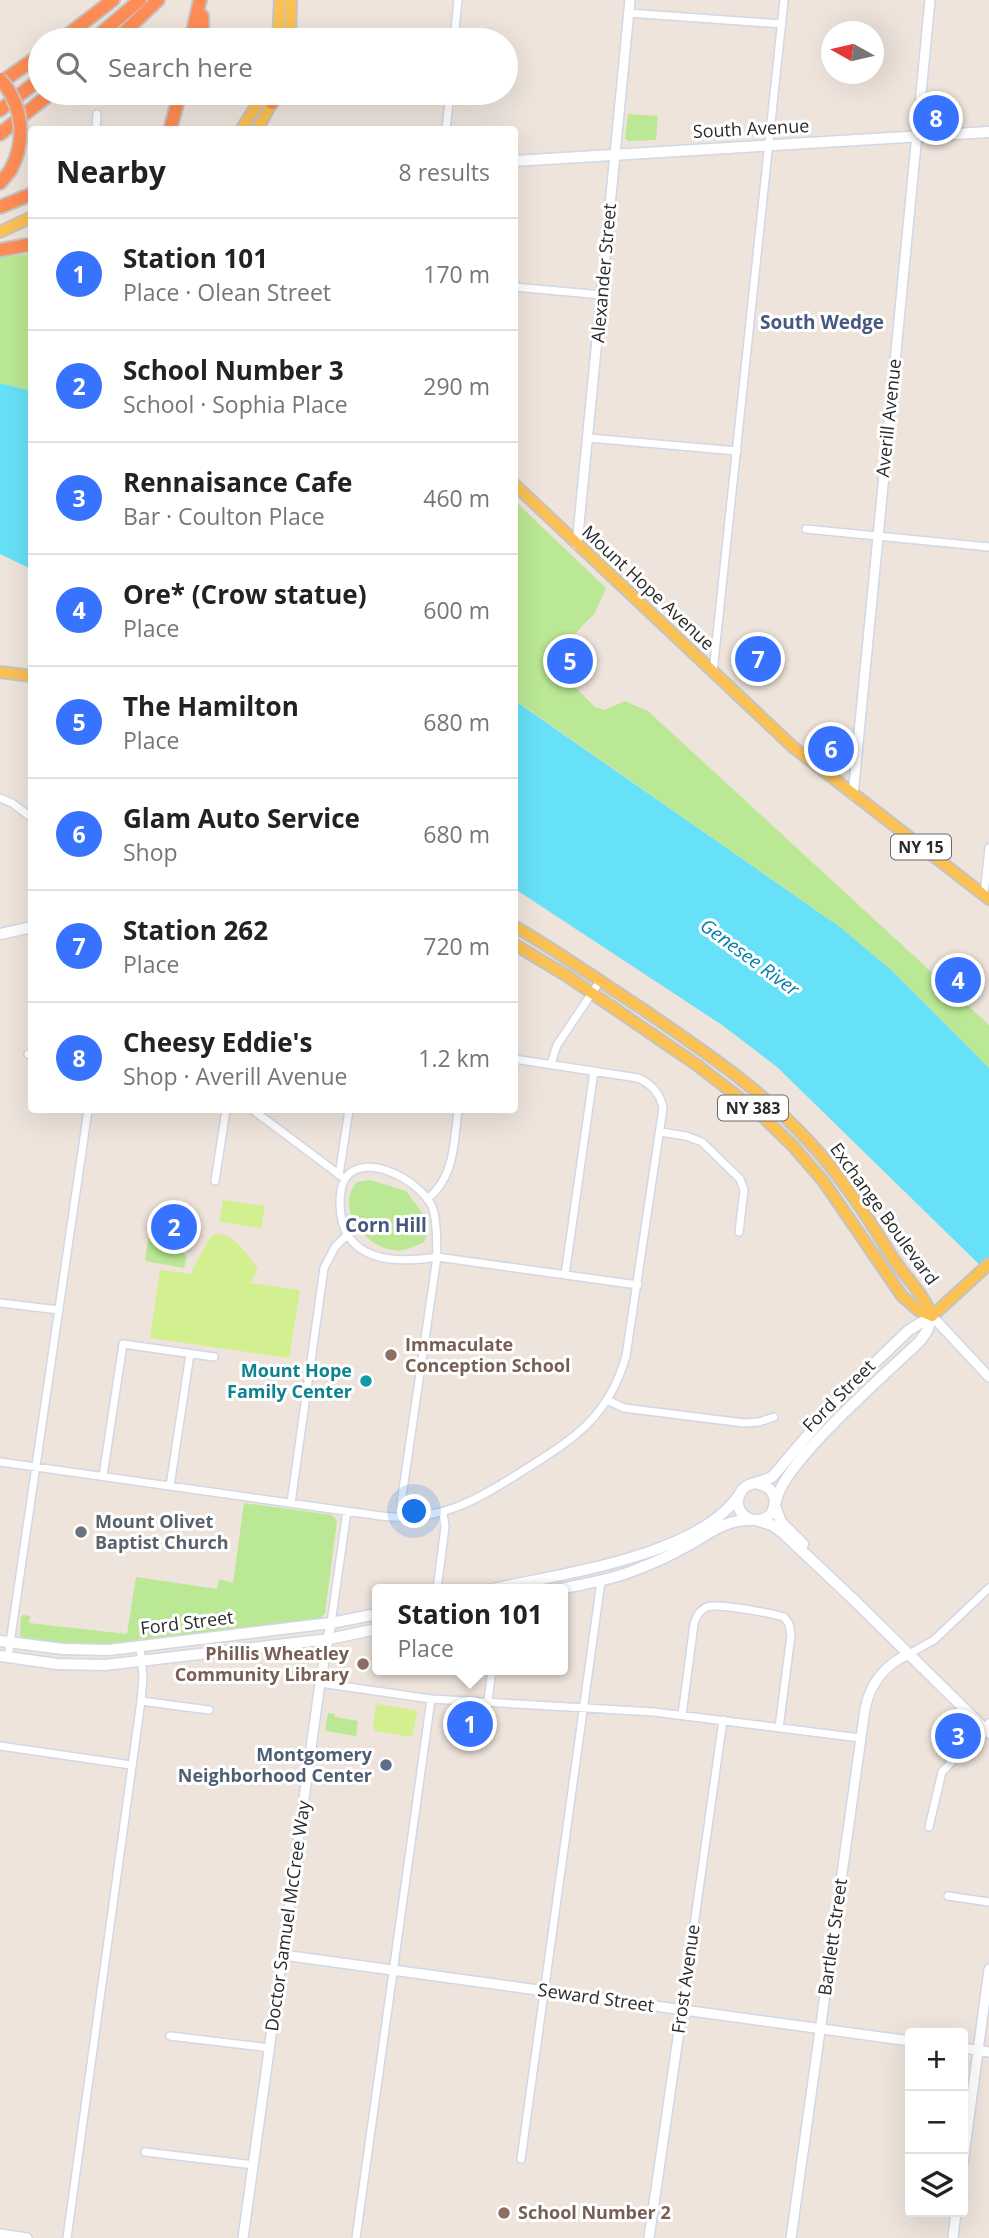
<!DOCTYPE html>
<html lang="en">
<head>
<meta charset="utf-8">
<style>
  :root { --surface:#fff; --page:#f6f6f6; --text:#222; --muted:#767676; --line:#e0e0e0; --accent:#3773ff }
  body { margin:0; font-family:"Open Sans",sans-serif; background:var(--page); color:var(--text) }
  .controls { position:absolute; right:21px; bottom:21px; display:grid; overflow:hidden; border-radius:7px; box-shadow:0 7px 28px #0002 }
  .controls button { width:63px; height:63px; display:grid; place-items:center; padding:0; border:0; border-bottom:2px solid var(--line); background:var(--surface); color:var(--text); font:35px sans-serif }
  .compass { position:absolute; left:821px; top:21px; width:63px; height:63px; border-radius:50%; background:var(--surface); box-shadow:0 7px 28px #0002; rotate:278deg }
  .you { position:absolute; left:415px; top:1512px; width:24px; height:24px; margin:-18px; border:5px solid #fff; border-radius:50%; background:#1a73e8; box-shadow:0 0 0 10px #1a73e833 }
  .badge { display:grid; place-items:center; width:46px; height:46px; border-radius:50%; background:var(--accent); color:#fff; font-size:23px; font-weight:700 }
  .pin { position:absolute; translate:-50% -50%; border:4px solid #fff; box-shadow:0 2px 7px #0006 }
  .popup { position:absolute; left:372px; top:1584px; width:196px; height:91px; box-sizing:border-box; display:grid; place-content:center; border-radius:7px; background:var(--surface); filter:drop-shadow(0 2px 5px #0005); font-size:23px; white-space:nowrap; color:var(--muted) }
  .popup b { font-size:26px; color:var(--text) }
  .popup::after { content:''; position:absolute; left:50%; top:100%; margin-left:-14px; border:14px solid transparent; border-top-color:var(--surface) }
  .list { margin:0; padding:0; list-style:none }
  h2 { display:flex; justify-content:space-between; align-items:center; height:91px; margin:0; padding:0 28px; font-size:30px }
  h2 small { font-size:23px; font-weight:400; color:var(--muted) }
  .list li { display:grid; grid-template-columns:46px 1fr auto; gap:21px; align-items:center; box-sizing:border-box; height:112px; padding:0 28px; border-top:2px solid var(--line) }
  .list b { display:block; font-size:26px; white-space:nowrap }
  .list p { margin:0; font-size:23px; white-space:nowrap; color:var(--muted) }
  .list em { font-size:23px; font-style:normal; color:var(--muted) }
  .icon { flex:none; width:38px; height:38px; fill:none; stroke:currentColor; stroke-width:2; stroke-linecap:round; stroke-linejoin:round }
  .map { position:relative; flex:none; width:989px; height:2238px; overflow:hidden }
  .search { position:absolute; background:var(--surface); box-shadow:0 7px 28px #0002; left:28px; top:28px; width:490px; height:77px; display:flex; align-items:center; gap:18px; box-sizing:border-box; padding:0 24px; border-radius:38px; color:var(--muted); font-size:26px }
  .panel { position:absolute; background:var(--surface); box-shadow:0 7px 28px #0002; left:28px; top:126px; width:490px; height:987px; border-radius:7px }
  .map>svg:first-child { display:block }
  .green { fill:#bae894 }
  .pitch { fill:#d2f08f }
  .water { fill:#67e1f7 }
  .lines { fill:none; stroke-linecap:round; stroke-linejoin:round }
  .minor-casing { stroke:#d1d7e5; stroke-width:10 }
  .tertiary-casing { stroke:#d1d7e5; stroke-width:12 }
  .secondary-casing { stroke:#d1d7e5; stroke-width:13 }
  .primary-casing { stroke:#c4c4c4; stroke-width:14 }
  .motorway-casing { stroke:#c4c4c4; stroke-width:16 }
  .minor { stroke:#fff; stroke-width:7 }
  .tertiary { stroke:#fff; stroke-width:9 }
  .secondary { stroke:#fff; stroke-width:10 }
  .primary { stroke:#fbc153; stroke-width:10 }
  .motorway { stroke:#ff8c55; stroke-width:12 }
  .motorway-bridge-casing { stroke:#c4c4c4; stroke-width:16; stroke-linecap:butt }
  .motorway-bridge { stroke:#ff8c55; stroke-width:12 }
  .education-dot { fill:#8d6e63; stroke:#fff; stroke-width:2.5 }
  .culture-dot { fill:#0f9aa8; stroke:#fff; stroke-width:2.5 }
  .worship-dot { fill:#6b7280; stroke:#fff; stroke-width:2.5 }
  .service-dot { fill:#5c6f8a; stroke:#fff; stroke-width:2.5 }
  .labels { text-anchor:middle; stroke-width:6; stroke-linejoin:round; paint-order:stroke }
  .shield { fill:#fff; stroke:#6b6b6b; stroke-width:2 }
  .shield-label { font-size:16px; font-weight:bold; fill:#2b2b2b }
  .street-label { font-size:18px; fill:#2b2b2b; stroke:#fff }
  .education-label { font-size:18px; font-weight:bold; fill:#785e54; stroke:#fff; text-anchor:start }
  .culture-label { font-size:18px; font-weight:bold; fill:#0d838f; stroke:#fff; text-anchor:end }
  .worship-label { font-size:18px; font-weight:bold; fill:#5b616d; stroke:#fff; text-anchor:start }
  .service-label { font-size:18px; font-weight:bold; fill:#4e5e75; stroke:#fff; text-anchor:end }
  .neighbourhood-label { font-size:19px; font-weight:bold; fill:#47577f; stroke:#fff }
  .water-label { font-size:19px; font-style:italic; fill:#0380a6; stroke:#fff }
</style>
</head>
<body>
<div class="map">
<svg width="989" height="2238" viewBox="0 0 989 2238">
  <rect width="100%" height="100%" fill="#eee4dc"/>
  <!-- green -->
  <path class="green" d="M628,114l30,2 -2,24 -28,1 -3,-3z
    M31,254v137l-31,-8v-126z
    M514,500l92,88 -11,25 -32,33 2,3 -14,14 44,44 9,3 21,-9 23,10 341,314v43l-99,-99 -50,-42 -325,-227z
    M370,1180l36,11 20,27 2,14 -4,10c-7,3 -14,7 -21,8 -32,5 -71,-40 -46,-68z
    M156,1225l19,4 -4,14 -11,-1 4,6 15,1 8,8 -3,11 -39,-7 4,-26 6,-2z
    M244,1503l88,12 5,6 -12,92 -5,6 -226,26c-16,0 -63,1 -74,-10l1,-19 2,-1 7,1 -1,7 98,11 9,-57 81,12 2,-10 14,4z
    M328,1713l7,1v3l23,4 -2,15 -31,-5z"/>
  <!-- pitch -->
  <path class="pitch" d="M223,1200l42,6 -4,22 -41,-6z
    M215,1234c20,-1 31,20 43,34l-8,15 50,7 -11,68 -139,-20 10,-68 33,4 -1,-4 17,-31z
    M376,1704l39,6 2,2 -4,23 -3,2 -35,-6 -2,-3z"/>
  <!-- water -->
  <path class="water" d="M0,383l31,8v178l-31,-15z
    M514,700l326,227 50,42 99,99v206l-212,-207 -55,-42 -207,-136z"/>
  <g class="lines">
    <!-- minor casing -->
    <g class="minor-casing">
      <path id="minor" d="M628,13l154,11
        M454,40l4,-40
        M96,130l1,-16
        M446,130l4,-37
        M514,287l88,8
        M589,438l148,13
        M806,529l183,18
        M713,672l71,-672
        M0,798l12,5 20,15
        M984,895l5,-47
        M28,1054l4,1
        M551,1064l6,-19 43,-64
        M253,1110l92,69
        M661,1132l25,4 16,6 38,37 4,11 -5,42
        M339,1175l10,-65
        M215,1181l11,-71
        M427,1199c28,-21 27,-58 31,-89
        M565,1275l29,-204
        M0,1303l59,7
        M607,1400l17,8 120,15 15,-1 15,-5
        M0,1462l381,54c57,7 94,-15 140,-44 52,-33 87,-53 105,-116l37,-248c-3,-15 -11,-24 -25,-30l-124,-19
        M103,1476l20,-132 91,13
        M170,1486l20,-132
        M291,1503l33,-235 11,-21 13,-13
        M402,1517l-1,-14 36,-246c-1,-15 1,-33 -4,-48 -8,-24 -61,-56 -84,-35 -8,7 -9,20 -9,30 1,58 54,60 97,53l201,28
        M437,1589l8,-62 -2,-15
        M331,1623l16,-112
        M909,1654l25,-14 55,-52
        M8,1657l80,-547
        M320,1683l111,16 223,13 206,26
        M141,1701l68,9
        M488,1701l4,-31
        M682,1715l12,-91c2,-7 5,-14 13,-17 11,-4 63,6 77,10l5,7 2,11 -12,93
        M0,1746l131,19
        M929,1827l13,-55 47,-49
        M948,1896l41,6
        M682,2010l41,-290
        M170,2036l100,12
        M145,2152l109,13
        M521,2159l80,-578
        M67,2238l74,-537 2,-24 -3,-31
        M356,2238l75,-539"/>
    </g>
    <!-- tertiary casing -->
    <g class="tertiary-casing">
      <path id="tertiary" d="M577,545l53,-545
        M853,795l77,-795
        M932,1316l57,61
        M283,1955l627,86
        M963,2048l26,4
        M963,2163l26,-194
        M0,2234l27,4
        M243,2238l77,-555 11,-60
        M649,2238l33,-228
        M791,2238l74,-529c5,-25 20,-45 44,-55
        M953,2238l3,-26"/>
    </g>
    <!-- secondary casing -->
    <g class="secondary-casing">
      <path id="secondary" d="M514,161l475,-29
        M0,934l32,-7
        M755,1483c17,2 25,16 16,31 -19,17 -43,-5 -29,-24 7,-9 22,-7 31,-14l46,-54 39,-43 51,-49 23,-14
        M776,1501c7,-39 112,-129 144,-160l7,-10 5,-15
        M775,1506l6,16 22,22
        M759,1521l13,4 11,8 72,68 134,132
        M492,1589c69,-15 206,-33 247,-94
        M561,1589c27,-6 54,-10 79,-21 16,-6 31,-13 45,-21 21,-11 40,-28 65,-27
        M0,1641l63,8 46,1 222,-27 46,-9
        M0,1656l57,8 48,1 224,-26 48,-10"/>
    </g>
    <!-- primary casing -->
    <g class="primary-casing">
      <path id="primary" d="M278,40l2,-40
        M290,40l1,-40
        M241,130l23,-37
        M257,130l19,-35
        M0,232l32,-15
        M514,484l279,263 196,152
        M0,672l32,4
        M514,926c45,26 87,56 130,84 61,42 120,81 169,136 31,34 54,71 78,109 13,21 32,38 41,61
        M514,944l53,32 130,89 62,48 34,33 31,36 78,114 16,14 14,6
        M932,1316l57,-52"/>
    </g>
    <!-- motorway casing -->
    <g class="motorway-casing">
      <path id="motorway" d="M202,16l1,24
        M61,40l52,-40
        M93,40l47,-40
        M116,40l42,-40
        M191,40l9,-40
        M0,83l40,-28
        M272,93v10
        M0,110l40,-31
        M170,130l10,-37
        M0,134l51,-41
        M0,183l10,-12
        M0,207l32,-13
        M0,250l32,-6"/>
    </g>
    <!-- minor -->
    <use href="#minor" class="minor"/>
    <!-- tertiary -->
    <use href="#tertiary" class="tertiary"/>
    <!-- secondary -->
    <use href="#secondary" class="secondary"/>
    <!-- primary -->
    <use href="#primary" class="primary"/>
    <!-- motorway -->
    <use href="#motorway" class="motorway"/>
    <!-- motorway-bridge casing -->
    <g class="motorway-bridge-casing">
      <path id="motorway-bridge" d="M0,79c23,26 27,61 10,92"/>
    </g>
    <!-- motorway-bridge -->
    <use href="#motorway-bridge" class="motorway-bridge"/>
  </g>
  <!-- markers -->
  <g class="education-dot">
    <circle cx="391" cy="1355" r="7"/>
    <circle cx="363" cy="1664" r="7"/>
    <circle cx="504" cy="2213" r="7"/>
  </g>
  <circle class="culture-dot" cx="366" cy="1381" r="7"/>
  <circle class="worship-dot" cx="81" cy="1532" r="7"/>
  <circle class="service-dot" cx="386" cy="1765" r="7"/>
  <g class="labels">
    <!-- shield labels -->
    <g class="shield">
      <rect x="891" y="834.5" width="60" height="25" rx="5"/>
      <rect x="718" y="1095.5" width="70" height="25" rx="5"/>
    </g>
    <g class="shield-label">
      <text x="921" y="853">NY 15</text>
      <text x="753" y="1114">NY 383</text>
    </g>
    <!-- street labels -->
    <g class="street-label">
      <text transform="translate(751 129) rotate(-3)" y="6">South Avenue</text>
      <text transform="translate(604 273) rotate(-85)" y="6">Alexander Street</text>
      <text transform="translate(889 418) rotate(-84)" y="6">Averill Avenue</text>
      <text transform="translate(648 588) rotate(43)" y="6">Mount Hope Avenue</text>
      <text transform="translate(884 1214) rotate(54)" y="6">Exchange Boulevard</text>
      <text transform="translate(839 1396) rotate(-45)" y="6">Ford Street</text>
      <text transform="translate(187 1623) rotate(-7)" y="6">Ford Street</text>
      <text transform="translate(288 1916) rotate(-82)" y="6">Doctor Samuel McCree Way</text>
      <text transform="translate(833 1937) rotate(-82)" y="6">Bartlett Street</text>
      <text transform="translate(686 1979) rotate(-82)" y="6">Frost Avenue</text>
      <text transform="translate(596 1998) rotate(8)" y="6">Seward Street</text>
    </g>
    <!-- education labels -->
    <g class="education-label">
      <text x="405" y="1351">Immaculate<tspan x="405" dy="21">Conception School</tspan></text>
      <text x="349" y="1660" text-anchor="end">Phillis Wheatley<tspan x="349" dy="21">Community Library</tspan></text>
      <text x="518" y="2219">School Number 2</text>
    </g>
    <!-- culture labels -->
    <g class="culture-label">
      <text x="352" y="1377">Mount Hope<tspan x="352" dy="21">Family Center</tspan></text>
    </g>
    <!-- worship labels -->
    <g class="worship-label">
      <text x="95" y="1528">Mount Olivet<tspan x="95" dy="21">Baptist Church</tspan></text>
    </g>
    <!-- service labels -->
    <g class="service-label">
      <text x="372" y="1761">Montgomery<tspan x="372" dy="21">Neighborhood Center</tspan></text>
    </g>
    <!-- neighbourhood labels -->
    <g class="neighbourhood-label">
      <text x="822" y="329">South Wedge</text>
      <text x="386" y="1232">Corn Hill</text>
    </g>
    <!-- water labels -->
    <g class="water-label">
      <text transform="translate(750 957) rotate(36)" y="7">Genesee River</text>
    </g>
  </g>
</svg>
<div class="controls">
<button>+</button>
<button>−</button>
<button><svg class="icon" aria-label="layers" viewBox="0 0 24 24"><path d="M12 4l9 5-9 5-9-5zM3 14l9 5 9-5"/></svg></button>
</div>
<svg class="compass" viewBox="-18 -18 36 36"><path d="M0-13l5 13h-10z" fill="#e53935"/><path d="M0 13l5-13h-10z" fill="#767676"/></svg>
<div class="you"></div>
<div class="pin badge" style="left:470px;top:1724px">1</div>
<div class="popup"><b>Station 101</b>Place</div>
<div class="pin badge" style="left:174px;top:1227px">2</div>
<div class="pin badge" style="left:958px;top:1736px">3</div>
<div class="pin badge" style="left:958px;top:980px">4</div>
<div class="pin badge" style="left:570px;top:661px">5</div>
<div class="pin badge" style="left:831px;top:749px">6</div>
<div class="pin badge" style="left:758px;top:659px">7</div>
<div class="pin badge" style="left:936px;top:118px">8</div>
<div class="search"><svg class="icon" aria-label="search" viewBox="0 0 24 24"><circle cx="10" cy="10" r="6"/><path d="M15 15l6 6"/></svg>Search here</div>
<section class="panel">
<h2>Nearby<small>8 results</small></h2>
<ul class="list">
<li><span class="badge">1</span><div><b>Station 101</b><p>Place · Olean Street</p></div><em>170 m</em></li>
<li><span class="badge">2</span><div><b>School Number 3</b><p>School · Sophia Place</p></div><em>290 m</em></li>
<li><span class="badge">3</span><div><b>Rennaisance Cafe</b><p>Bar · Coulton Place</p></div><em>460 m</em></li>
<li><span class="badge">4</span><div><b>Ore* (Crow statue)</b><p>Place</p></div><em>600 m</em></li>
<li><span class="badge">5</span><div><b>The Hamilton</b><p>Place</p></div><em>680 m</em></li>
<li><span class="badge">6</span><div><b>Glam Auto Service</b><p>Shop</p></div><em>680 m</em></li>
<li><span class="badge">7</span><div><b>Station 262</b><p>Place</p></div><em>720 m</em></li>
<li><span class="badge">8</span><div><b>Cheesy Eddie's</b><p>Shop · Averill Avenue</p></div><em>1.2 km</em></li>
</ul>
</section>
</div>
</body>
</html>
